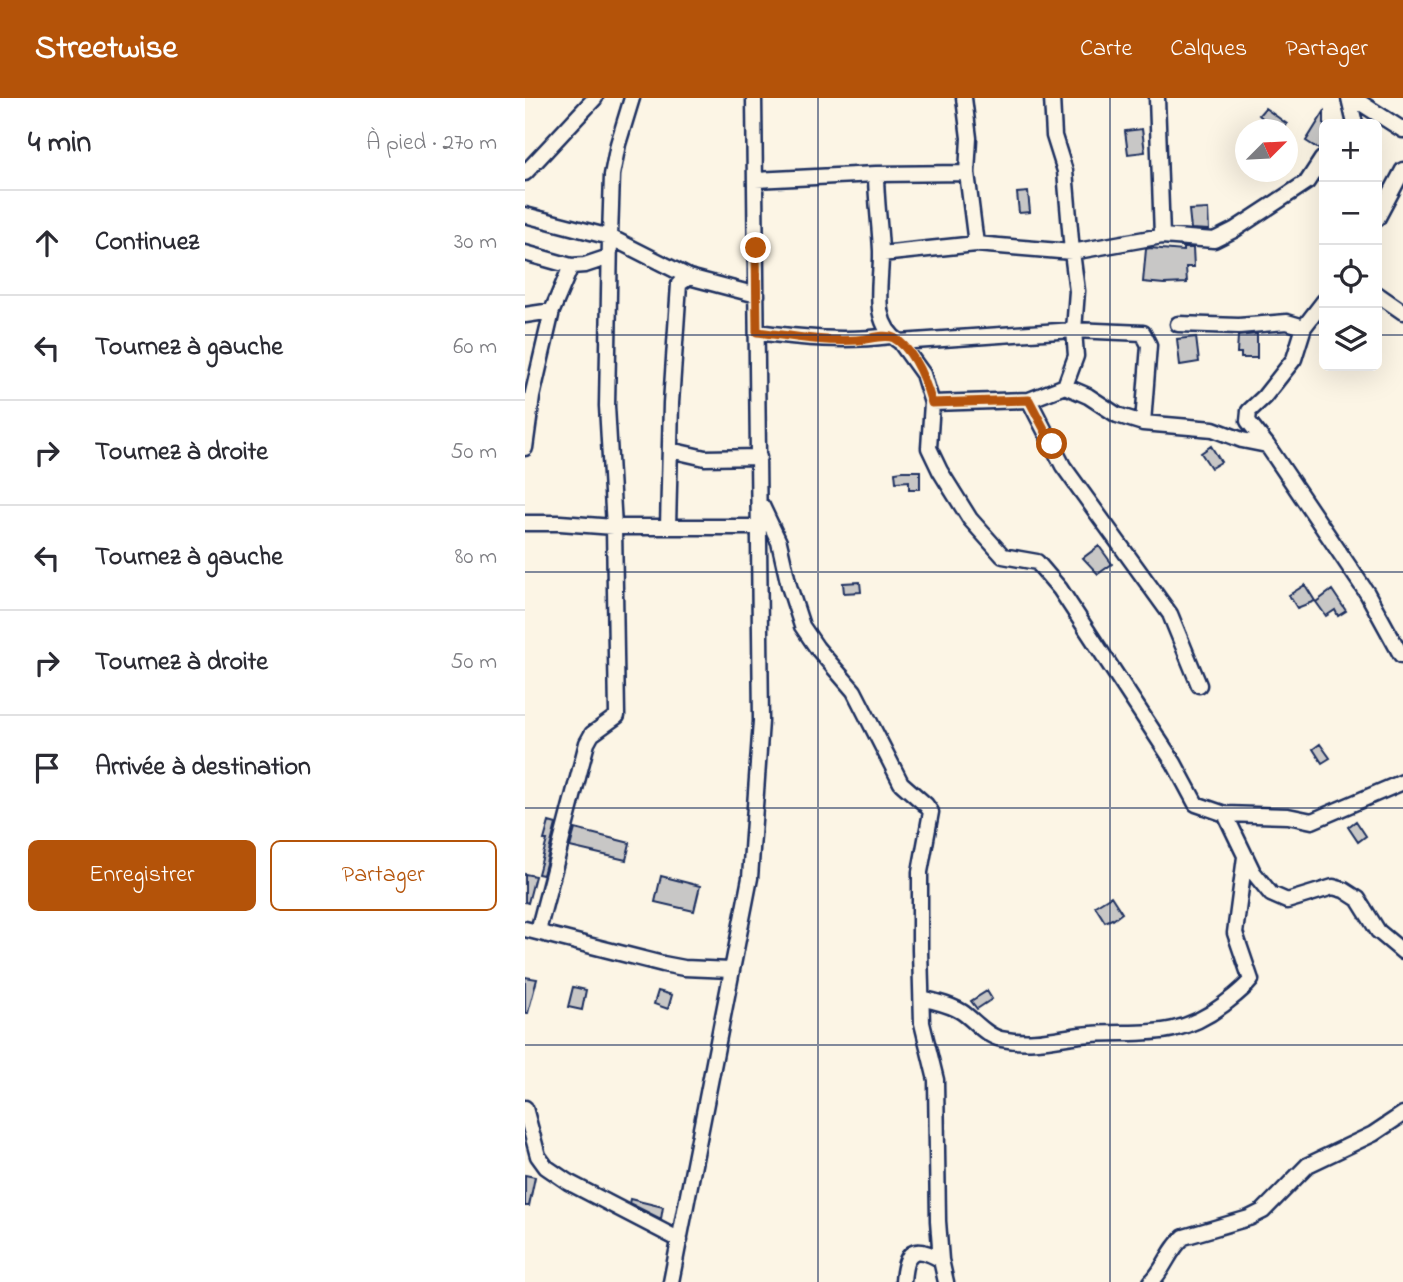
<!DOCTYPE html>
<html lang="fr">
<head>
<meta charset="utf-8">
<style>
  :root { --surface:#fff; --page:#f2f2f3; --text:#2b2b33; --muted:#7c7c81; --line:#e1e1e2; --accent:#b45309 }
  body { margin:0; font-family:"Indie Flower",sans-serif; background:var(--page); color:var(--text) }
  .controls { position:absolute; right:21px; top:21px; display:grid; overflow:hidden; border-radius:10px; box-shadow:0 7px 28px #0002 }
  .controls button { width:63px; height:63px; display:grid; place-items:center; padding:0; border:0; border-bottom:2px solid var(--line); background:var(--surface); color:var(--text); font:35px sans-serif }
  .compass { position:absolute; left:710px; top:21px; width:63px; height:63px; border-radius:50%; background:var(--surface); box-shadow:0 7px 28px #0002; rotate:66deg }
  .stop { position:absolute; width:21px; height:21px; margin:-16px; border:5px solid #b45309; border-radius:50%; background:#fff }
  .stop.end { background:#b45309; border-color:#fff; box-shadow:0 2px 7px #0008 }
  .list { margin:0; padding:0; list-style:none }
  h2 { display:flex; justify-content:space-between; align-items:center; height:91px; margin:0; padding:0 28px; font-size:30px }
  h2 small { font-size:23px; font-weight:400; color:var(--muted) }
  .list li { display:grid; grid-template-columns:46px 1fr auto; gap:21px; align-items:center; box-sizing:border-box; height:105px; padding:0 28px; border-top:2px solid var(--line) }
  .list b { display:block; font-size:26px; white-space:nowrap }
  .list em { font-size:23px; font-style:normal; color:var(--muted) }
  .actions { display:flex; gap:14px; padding:21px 28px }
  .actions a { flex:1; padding:16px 0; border:2px solid var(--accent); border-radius:10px; text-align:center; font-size:24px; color:var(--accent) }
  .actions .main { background:var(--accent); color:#fff }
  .icon { flex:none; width:38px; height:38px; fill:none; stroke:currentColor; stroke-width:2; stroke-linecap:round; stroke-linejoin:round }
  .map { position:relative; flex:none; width:878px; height:1184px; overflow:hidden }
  header { display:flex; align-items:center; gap:42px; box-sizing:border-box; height:98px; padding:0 35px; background:var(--accent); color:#fff }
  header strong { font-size:33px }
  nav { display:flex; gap:38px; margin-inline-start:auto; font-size:24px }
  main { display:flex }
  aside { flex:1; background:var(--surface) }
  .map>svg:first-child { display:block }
  .building { fill:#c8c7c6; stroke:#1b2f5e; stroke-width:2 }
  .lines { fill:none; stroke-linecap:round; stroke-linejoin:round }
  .minor-casing { stroke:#1b2f5e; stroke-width:19 }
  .minor { stroke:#fcf5e5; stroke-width:14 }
  .route { stroke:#b45309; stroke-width:9 }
  .grid { fill:none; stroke:#1b2f5e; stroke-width:2; stroke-opacity:0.55 }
</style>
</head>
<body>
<header>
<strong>Streetwise</strong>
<nav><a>Carte</a><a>Calques</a><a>Partager</a></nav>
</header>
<main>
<aside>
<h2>4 min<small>À pied · 270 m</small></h2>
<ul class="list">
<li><svg class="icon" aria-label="ahead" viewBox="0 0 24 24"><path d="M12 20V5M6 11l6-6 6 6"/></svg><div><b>Continuez</b></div><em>30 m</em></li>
<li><svg class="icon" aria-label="left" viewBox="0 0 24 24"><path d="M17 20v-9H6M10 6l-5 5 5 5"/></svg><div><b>Tournez à gauche</b></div><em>60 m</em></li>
<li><svg class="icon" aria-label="right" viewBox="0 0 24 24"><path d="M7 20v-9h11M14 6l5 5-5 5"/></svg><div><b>Tournez à droite</b></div><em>50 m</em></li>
<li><svg class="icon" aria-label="left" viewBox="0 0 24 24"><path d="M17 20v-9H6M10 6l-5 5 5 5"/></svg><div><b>Tournez à gauche</b></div><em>80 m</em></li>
<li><svg class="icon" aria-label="right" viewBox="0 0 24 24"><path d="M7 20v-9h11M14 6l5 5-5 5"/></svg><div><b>Tournez à droite</b></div><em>50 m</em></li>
<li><svg class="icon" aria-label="arrive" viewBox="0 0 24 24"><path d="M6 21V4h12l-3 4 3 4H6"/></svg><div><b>Arrivée à destination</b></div></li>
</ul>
<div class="actions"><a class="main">Enregistrer</a><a>Partager</a></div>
</aside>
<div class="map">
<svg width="878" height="1184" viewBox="0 0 878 1184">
  <rect width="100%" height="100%" fill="#fcf5e5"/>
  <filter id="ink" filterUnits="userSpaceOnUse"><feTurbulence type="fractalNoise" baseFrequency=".0143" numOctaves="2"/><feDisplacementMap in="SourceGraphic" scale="14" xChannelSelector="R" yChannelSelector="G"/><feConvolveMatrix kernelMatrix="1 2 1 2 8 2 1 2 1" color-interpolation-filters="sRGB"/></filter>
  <g filter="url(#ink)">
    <!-- building -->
    <path class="building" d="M740,10l22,16 -4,6h-8l-16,-15z
      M799,14v33l-4,5 -14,-9z
      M617,31l3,23 -17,2 -3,-23z
      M503,94l2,20 -11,1 -2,-20z
      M683,111l1,21 -18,-1 -2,-19z
      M625,150l33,3v-3h10l1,19h-8l1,16 -23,1 -21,-2 3,-33z
      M732,236v24h-16v-5h-4l1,-17z
      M671,239l3,25 -19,3 -3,-26z
      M686,348l10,16 -10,6 -10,-15z
      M377,373h18v18h-11v-8l-13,1 -1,-10z
      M574,448l13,18 -14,10 -15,-16z
      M335,484l1,10 -17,1 -1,-10z
      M780,487l10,16 -18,7 -8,-13z
      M807,492l14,21 -8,5 -3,-6 -9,6 -10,-14z
      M795,646l10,14 -8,5 -9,-14z
      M831,723l10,15 -8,6 -10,-15z
      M24,724l7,2 -13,51 -5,-1 9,-34h-3z
      M50,731l55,14 -4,17 -56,-13z
      M0,776l10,2 -7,27 -3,-1z
      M136,778l39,10 -6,25 -39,-9z
      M586,798l11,17 -9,7 -1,-1 -7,3 -10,-16z
      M0,879l12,2 -9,34h-3z
      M48,889l13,3 -4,20 -14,-3z
      M133,893l14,4 -4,14 -14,-5z
      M462,893l5,8 -15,10 -6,-8z
      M0,1077l10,2 -6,29h-4z
      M105,1101l33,8 -2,12 -32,-16z"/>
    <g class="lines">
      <!-- minor casing -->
      <g class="minor-casing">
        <path id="minor" d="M439,0l5,40 -2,35 9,71
          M527,0l2,38 11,35 7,81 90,-16 52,4 20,-10 73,-48 15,-23
          M632,0l5,138
          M824,0l6,26
          M828,0l50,32
          M0,75l70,-75
          M351,76l91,-1
          M230,82l121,-6c0,26 4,51 5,77 1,31 -12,72 19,91l174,-12 69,3 6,12 -6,78
          M0,117l85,22 79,40
          M852,121l26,-49
          M0,155l46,13
          M356,156l95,-10 96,8 5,39 -3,39 2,26 -11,30 23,10 29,19 26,8 70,6 29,11 25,5
          M852,196l26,18
          M0,217l27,-4
          M653,226l61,2 48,-4 17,5 -10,32 -30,38 -15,14 -1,10 19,24 100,148 34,62
          M779,229l20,-26
          M232,234c45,6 88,10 133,4
          M375,244l23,32 9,29 -3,45 11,23 30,48 33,37 34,6 23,27 114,174 22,41 29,10 63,2 24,5 91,-39
          M504,302l34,66 107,148 29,71
          M407,305l97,-3 36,-14
          M0,350l7,-51 20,-86 19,-45 14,-1 24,-8
          M145,352l35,8 54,-1
          M237,408l17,36 10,44 13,40 15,22 37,43 47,92 25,22 5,7 -11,60v78l2,73 14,57 2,141 3,39 5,22
          M0,425h35l54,4h146
          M143,429l3,-124 8,-119 10,-7 68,18
          M700,716l28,58 18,22 16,7 46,-14 11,3 14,9 20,32 25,21
          M0,831l138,35 21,4 47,2
          M13,833l49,-188 5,-9 25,-18 -3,-189 -7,-121 3,-169 2,-62 6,-31 14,-46
          M397,900c13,4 28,6 40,14 12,8 24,24 39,27 30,6 51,0 79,-4 57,-6 93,8 143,-30 10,-8 20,-15 28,-25l-16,-47 10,-76
          M0,1010l13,48 8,11 22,15 112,58
          M146,1184l79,-404 11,-157 -7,-623
          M378,1184c2,-30 10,-39 38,-22
          M626,1184c14,-13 18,-33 33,-45l65,-19 14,-7 45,-46 65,-31 30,-20"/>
      </g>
      <!-- minor -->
      <use href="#minor" class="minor"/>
    </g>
  </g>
  <g class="lines" filter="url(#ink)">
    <!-- route -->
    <path class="route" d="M231,150l1,84c33,4 66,10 99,8 11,0 28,-7 38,-2 20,11 32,45 38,65l97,-3 23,44"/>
  </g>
  <!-- grid -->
  <path class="grid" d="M293,0v1184M585,0v1184M0,237h799M852,237h26M0,474h878M0,710h878M0,947h878"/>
</svg>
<div class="controls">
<button>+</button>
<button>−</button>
<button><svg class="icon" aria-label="locate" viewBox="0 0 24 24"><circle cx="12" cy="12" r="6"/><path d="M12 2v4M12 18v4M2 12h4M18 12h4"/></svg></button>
<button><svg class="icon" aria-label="layers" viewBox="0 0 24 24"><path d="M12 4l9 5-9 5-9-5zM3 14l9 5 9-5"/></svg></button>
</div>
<svg class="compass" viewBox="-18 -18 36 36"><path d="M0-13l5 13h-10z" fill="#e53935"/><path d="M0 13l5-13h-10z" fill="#7c7c81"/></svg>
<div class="stop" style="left:527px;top:346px"></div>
<div class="stop end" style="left:231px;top:150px"></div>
</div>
</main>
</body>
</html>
